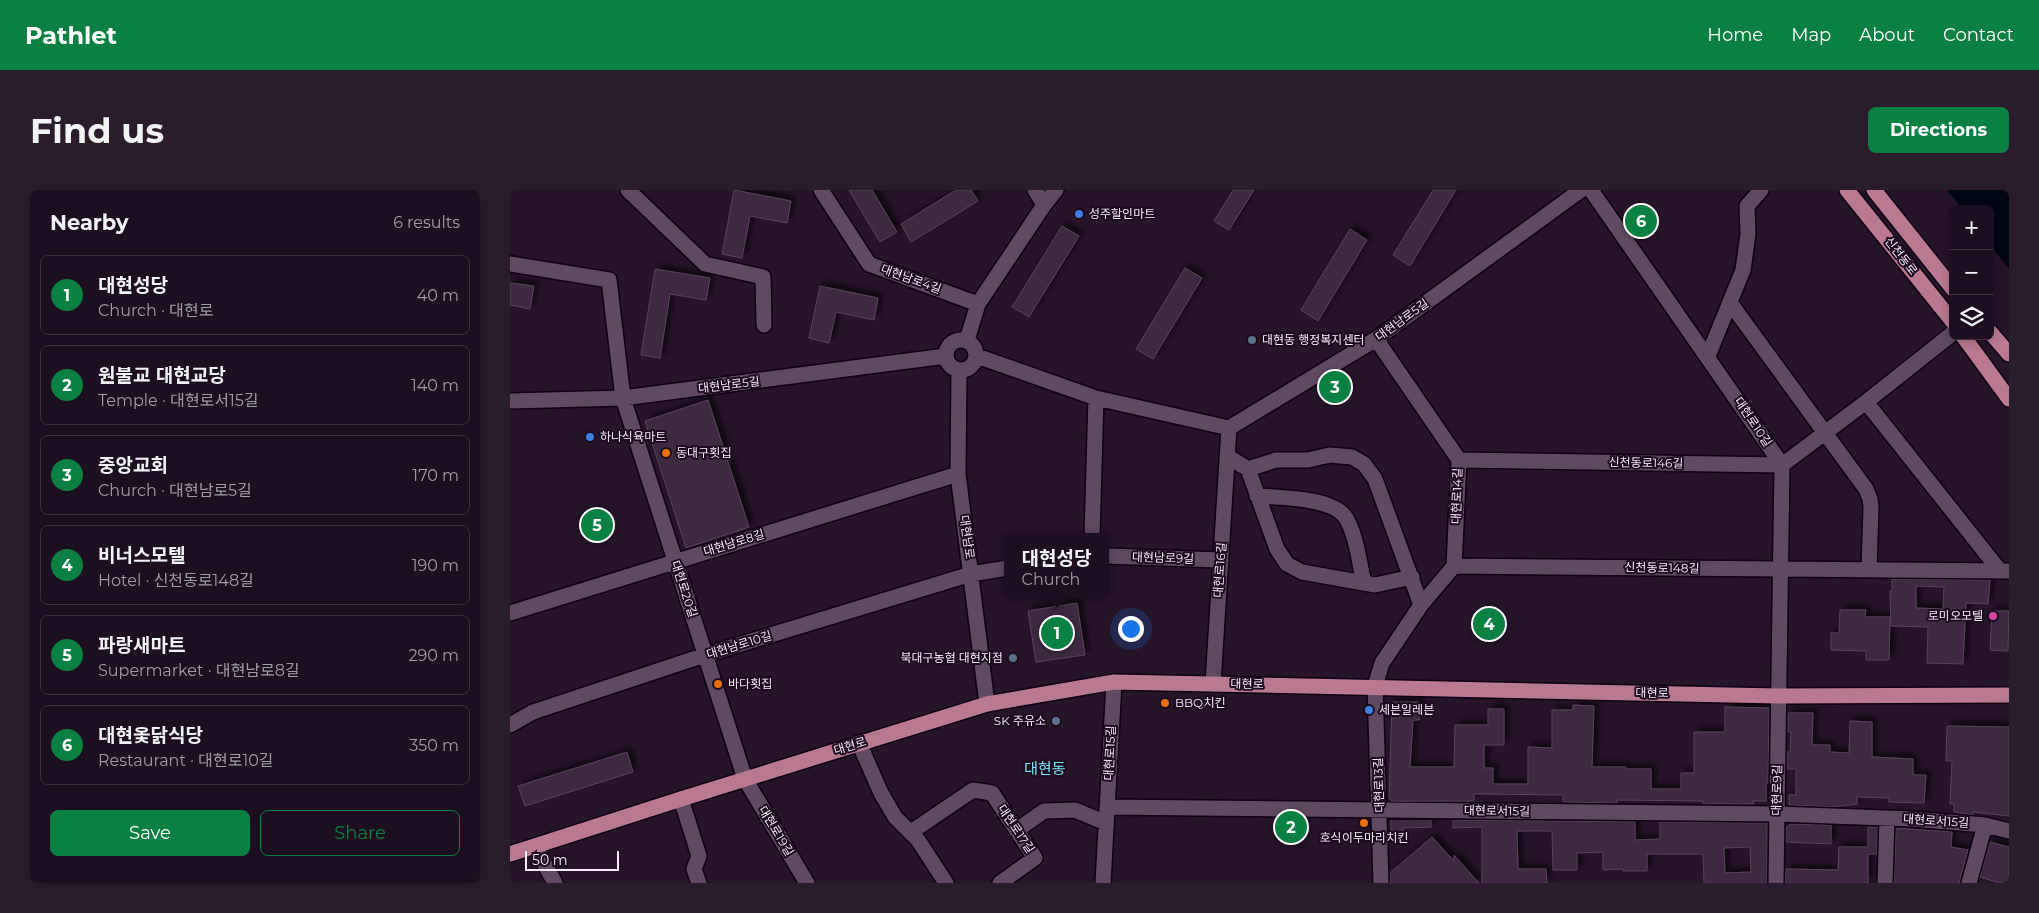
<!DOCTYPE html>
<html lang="en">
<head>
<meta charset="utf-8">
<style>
  :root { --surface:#1c0f1f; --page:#291d2c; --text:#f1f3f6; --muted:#a09ca4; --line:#3a2f3d; --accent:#0b8043 }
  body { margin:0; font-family:Montserrat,"Noto Sans KR",sans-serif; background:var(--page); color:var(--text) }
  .controls { position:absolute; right:15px; top:15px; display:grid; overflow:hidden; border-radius:8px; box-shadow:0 2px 8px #0003 }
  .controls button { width:45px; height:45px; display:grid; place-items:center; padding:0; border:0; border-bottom:1px solid var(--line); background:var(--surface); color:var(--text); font:25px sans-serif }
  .scale { position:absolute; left:15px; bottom:12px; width:94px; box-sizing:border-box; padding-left:5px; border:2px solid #f9ecfa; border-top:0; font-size:14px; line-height:18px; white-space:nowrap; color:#f9ecfa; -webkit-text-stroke:4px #1c0a1f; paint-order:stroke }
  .you { position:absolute; left:620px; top:438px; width:18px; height:18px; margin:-12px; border:4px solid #fff; border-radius:50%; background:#1a73e8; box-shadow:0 0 0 8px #1a73e833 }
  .badge { display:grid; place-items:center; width:32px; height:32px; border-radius:50%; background:var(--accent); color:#fff; font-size:16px; font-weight:700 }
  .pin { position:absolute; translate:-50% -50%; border:2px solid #fff; box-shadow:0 1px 5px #0006 }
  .popup { position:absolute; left:494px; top:343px; width:105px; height:65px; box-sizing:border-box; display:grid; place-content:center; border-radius:8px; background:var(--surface); filter:drop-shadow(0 1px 4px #0005); font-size:16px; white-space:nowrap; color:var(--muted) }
  .popup b { font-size:19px; color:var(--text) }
  .popup::after { content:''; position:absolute; left:50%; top:100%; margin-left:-10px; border:10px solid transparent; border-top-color:var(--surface) }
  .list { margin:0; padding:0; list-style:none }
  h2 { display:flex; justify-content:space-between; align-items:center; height:65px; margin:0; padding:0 20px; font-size:21px }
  h2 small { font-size:16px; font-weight:400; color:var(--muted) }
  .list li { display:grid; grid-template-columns:32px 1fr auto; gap:15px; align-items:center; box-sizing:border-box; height:80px; margin:0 10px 10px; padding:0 10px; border:1px solid var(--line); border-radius:8px }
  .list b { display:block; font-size:19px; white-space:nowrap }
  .list p { margin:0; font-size:16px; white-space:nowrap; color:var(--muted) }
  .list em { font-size:16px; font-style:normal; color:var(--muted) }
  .actions { display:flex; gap:10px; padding:15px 20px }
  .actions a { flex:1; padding:11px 0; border:1px solid var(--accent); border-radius:8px; text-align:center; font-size:18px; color:var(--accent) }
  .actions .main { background:var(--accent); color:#fff }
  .icon { flex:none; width:28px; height:28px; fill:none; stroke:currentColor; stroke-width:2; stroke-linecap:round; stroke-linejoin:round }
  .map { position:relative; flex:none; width:1499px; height:693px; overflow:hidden; border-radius:8px }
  header { display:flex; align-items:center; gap:30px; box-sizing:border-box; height:70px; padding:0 25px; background:var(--accent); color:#fff }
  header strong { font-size:24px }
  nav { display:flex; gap:28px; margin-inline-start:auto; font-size:18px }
  .intro { display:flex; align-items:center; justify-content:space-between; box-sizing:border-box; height:120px; padding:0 30px }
  h1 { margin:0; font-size:35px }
  .button { padding:12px 22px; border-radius:8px; background:var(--accent); color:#fff; font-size:18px; font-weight:700 }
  main { display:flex; gap:30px; padding:0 30px }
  aside { flex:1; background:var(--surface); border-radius:8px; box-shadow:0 2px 8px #0003 }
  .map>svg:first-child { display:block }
  .water { fill:#000612 }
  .building { fill:#3d293f; stroke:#58435b; fill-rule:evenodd; filter:url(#shadow) }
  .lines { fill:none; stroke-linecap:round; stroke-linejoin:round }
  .minor-casing { stroke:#0e0111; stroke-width:18 }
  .major-casing { stroke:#0e0111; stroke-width:18 }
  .minor { stroke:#5f4a62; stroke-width:15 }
  .major { stroke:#b87991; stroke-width:15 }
  .shop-dot { fill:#3f7fe0; stroke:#1c0a1f; stroke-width:2 }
  .service-dot { fill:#5c6f8a; stroke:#1c0a1f; stroke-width:2 }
  .food-dot { fill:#e8710a; stroke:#1c0a1f; stroke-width:2 }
  .hotel-dot { fill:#d1479c; stroke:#1c0a1f; stroke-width:2 }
  .labels { text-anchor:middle; stroke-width:4; stroke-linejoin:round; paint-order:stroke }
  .poi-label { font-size:12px; fill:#f9ecfa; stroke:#1c0a1f; text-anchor:start }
  .street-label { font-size:12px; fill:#f9ecfa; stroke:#1c0a1f }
  .quarter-label { font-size:15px; fill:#7ee6f8; stroke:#1c0a1f }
</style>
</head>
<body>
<header>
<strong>Pathlet</strong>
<nav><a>Home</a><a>Map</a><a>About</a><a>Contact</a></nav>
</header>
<div class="intro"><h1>Find us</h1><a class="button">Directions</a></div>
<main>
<aside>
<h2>Nearby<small>6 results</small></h2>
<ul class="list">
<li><span class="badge">1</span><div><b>대현성당</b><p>Church · 대현로</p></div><em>40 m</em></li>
<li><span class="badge">2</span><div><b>원불교 대현교당</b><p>Temple · 대현로서15길</p></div><em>140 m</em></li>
<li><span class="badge">3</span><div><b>중앙교회</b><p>Church · 대현남로5길</p></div><em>170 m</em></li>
<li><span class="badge">4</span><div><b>비너스모텔</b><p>Hotel · 신천동로148길</p></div><em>190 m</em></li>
<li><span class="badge">5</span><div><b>파랑새마트</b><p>Supermarket · 대현남로8길</p></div><em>290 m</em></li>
<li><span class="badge">6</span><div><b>대현옻닭식당</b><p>Restaurant · 대현로10길</p></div><em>350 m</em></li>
</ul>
<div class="actions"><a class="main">Save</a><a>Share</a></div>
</aside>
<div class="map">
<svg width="1499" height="693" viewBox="0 0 1499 693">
  <defs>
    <filter id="shadow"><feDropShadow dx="4.5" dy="-4.5" stdDeviation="2.5" flood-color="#0009"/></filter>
  </defs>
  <rect width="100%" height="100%" fill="#261429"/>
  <!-- water -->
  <path class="water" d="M1437,0h62v79l-19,-24v-36h-28z"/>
  <!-- building -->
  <path class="building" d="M224,0l57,11 -4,22 -37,-7 -8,42 -20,-4z
    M339,0h23l25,42 -17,10z
    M446,0h15l7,11 -67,41 -10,-18z
    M723,0h21l-25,40 -15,-9z
    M923,0h23l-46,76 -17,-11z
    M552,36l17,10 -50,81 -17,-10z
    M840,39l17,11 -49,81 -17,-11z
    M675,78l17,10 -49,81 -17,-10z
    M145,79l55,9 -4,22 -36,-6 -10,64 -19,-3z
    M0,93l24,3 -4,23 -20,-4z
    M310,96l58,12 -4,22 -38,-8 -7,31 -20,-5z
    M198,210l41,127 -63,21 -41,-127z
    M1382,389l98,1 -2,24 -22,-1 -3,61 -36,-1 1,-36 -37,-1 -1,-35h2zM1406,396l28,1 -1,22 -27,-1z
    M567,413l8,52 -49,7 -8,-51z
    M1330,420h26l-1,7h25l-1,43h-23v-9l-35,-1v-17h8z
    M1482,421h17l-1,40 -18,-1z
    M882,512h27v18h-6l-3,47h44l1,-42h33v-16h16v36h-20v23h9v16h35v-37l24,1v-38h21v-5l21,1 -2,61h34v2h25v20h30v-16h13v-41h31v-25l44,1 -1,75h-2v18h-14l3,3h-52v-3l-86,-1v3l-54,-1v-7l-89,-1v7h-82l-3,-3z
    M1278,523h25l-1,32h18v7l19,1 1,-32 22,1v35l41,2v16h13l-2,28 -35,-1v-4l-32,-1v7l-26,3 -42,-2v-10h7v-26h-9v-17h3l1,-20h-3z
    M1437,536l62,1v89l-36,-4v3l-19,-3v-8h-4l2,-43h-6z
    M117,562l6,20 -108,34 -7,-20z
    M881,629l40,1v7l-28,1v6l-12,1z
    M943,630l182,2v18l25,-1v-17l107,1v60h-63l-1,-29h-56v17h-24v-2l-20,1v-18l-26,1v17h-24l-1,-39h-35l1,38h28l1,14h-65v-56l-29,1zM1240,657l1,25 -26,1 -1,-25z
    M1280,634l41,1v19l-45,-2v-14z
    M1358,637h9v27h-9v29h-83l1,-14 52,1 1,-23h29z
    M1386,638l56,4 -1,15 17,3 -9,33h-65z
    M922,647l22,24v-6l25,28h-89v-10z
    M1480,652l19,5v36h-10l-19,-6z"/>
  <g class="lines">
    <!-- minor casing -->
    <g class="minor-casing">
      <path id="minor" d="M118,0l77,74 58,13 1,48
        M311,0l48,74 109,40
        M525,0l9,15
        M1081,0l191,275 -6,418
        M0,74l99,16 14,118 122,381 62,104
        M1221,114l135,185 4,10 1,8 -2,63
        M866,149l83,121 -5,106 -33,39 -39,58 -7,23 6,197
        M436 165a15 15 0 1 1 30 0a15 15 0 1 1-30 0Z
        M457,150l11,-36 66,-99 12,-15
        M467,166l119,42 133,30 147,-89 205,-149
        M1198,166l35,-86 5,-36 -1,-28 14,-16
        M449,180l-1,104 29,230
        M0,211l113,-3 323,-42
        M1356,212l134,169
        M717,266l21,13 29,80 10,15 15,8 73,13 37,-8
        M949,270l323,5 84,-63 87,-69
        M738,279l28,-9h32l22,-5 22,2 12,7 11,15 46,126
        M747,306c23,2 76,1 89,22 11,19 13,44 18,65
        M582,347l4,-139
        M596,366l115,4
        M944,376l555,5
        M0,423l448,-139
        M703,494l16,-256
        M0,535l23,-13 172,-57 266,-81 37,-6
        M349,553l22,50 14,24 23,23 28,43
        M171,609l18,57 -5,13 5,14
        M597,617l670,7 135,5 73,6 24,6
        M507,640l27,-19 31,-1 31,13
        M401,642l62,-42 19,3 43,65 -35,25
        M25,657l20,36
        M593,693l11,-201
        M1375,693l2,-65
        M1459,693l16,-58"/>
    </g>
    <!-- major casing -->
    <g class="major-casing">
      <path id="major" d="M1337,0l106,132
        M1364,0l79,99
        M1480,142l19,22
        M1453,146l46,63
        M0,664l171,-55 306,-95 127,-22 664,14 231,-1"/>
    </g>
    <!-- minor -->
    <use href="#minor" class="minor"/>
    <!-- major -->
    <use href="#major" class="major"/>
  </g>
  <!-- markers -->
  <g class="shop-dot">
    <circle cx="569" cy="24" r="5"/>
    <circle cx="80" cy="247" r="5"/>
    <circle cx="859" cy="520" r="5"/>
  </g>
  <g class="service-dot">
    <circle cx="742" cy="150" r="5"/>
    <circle cx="503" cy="468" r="5"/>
    <circle cx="546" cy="531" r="5"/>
  </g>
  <g class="food-dot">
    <circle cx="156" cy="263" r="5"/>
    <circle cx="208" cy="494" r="5"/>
    <circle cx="655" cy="513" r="5"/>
    <circle cx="854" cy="633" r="5"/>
  </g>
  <circle class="hotel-dot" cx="1483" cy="426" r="5"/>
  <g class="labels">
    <!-- poi labels -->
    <g class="poi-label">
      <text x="579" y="28">성주할인마트</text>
      <text x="752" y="154">대현동 행정복지센터</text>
      <text x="90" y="251">하나식육마트</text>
      <text x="166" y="267">동대구횟집</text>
      <text x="1473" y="430" text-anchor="end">로미오모텔</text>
      <text x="493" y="472" text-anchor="end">북대구농협 대현지점</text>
      <text x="218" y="498">바다횟집</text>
      <text x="665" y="517">BBQ치킨</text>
      <text x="869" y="524">세븐일레븐</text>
      <text x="536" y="535" text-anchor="end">SK 주유소</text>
      <text x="854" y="652" text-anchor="middle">호식이두마리치킨</text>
    </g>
    <!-- street labels -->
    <g class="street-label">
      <text transform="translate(1391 66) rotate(52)" y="4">신천동로</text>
      <text transform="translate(401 89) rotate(20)" y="4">대현남로4길</text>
      <text transform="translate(892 130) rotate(-36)" y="4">대현남로5길</text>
      <text transform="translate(219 195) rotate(-7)" y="4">대현남로5길</text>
      <text transform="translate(1243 232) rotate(56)" y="4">대현로10길</text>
      <text transform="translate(1136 273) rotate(1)" y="4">신천동로146길</text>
      <text transform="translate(947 306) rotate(-88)" y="4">대현로14길</text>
      <text transform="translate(457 347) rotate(82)" y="4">대현남로</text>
      <text transform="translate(224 353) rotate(-17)" y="4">대현남로8길</text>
      <text transform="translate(653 368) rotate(2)" y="4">대현남로9길</text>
      <text transform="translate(1152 378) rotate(1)" y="4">신천동로148길</text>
      <text transform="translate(710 380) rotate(-86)" y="4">대현로16길</text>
      <text transform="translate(174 399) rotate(72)" y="4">대현로20길</text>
      <text transform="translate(229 455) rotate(-17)" y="4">대현남로10길</text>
      <text transform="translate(737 494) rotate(1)" y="4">대현로</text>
      <text transform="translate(1142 503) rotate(1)" y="4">대현로</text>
      <text transform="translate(340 556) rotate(-17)" y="4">대현로</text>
      <text transform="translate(600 563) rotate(-87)" y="4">대현로15길</text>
      <text transform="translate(869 595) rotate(-92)" y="4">대현로13길</text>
      <text transform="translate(1267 600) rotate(-89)" y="4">대현로9길</text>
      <text transform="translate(987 621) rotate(1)" y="4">대현로서15길</text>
      <text transform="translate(1426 631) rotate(4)" y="4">대현로서15길</text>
      <text transform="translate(506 639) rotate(56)" y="4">대현로17길</text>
      <text transform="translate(266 641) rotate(59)" y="4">대현로19길</text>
    </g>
    <!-- quarter labels -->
    <g class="quarter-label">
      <text x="535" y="584">대현동</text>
    </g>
  </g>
</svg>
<div class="controls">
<button>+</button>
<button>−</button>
<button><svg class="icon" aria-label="layers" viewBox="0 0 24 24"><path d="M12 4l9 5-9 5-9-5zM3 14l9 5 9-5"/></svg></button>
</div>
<div class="scale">50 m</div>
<div class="you"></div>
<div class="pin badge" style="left:547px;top:443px">1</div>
<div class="popup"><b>대현성당</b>Church</div>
<div class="pin badge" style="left:781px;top:637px">2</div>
<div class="pin badge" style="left:825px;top:197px">3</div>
<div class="pin badge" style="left:979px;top:434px">4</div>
<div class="pin badge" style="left:87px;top:335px">5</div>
<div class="pin badge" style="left:1131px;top:31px">6</div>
</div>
</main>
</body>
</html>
